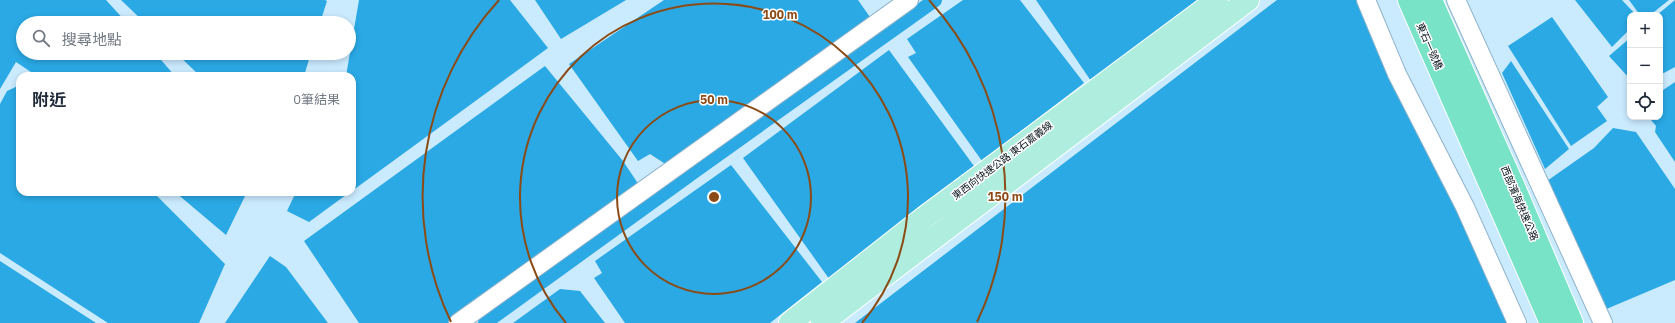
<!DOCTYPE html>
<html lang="zh-TW">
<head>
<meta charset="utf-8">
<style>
  :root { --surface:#fff; --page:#f6f6f7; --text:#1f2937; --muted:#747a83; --line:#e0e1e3 }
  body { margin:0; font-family:"IBM Plex Sans","Noto Sans TC",sans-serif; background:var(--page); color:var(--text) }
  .controls { position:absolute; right:12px; top:12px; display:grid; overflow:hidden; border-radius:8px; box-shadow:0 2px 6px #0003 }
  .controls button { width:36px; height:36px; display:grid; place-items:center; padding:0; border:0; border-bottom:1px solid var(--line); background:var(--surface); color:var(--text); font:20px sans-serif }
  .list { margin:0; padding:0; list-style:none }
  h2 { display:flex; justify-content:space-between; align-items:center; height:52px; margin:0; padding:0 16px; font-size:17px }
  h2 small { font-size:13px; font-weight:400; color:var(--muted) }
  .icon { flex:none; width:22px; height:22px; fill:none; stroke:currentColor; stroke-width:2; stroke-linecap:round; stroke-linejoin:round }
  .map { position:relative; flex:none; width:1675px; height:323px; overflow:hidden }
  .search { position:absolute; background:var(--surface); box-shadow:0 2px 6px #0003; left:16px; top:16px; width:340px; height:44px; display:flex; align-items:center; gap:10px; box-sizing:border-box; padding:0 14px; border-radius:22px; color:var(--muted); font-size:15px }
  .panel { position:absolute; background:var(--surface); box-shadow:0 2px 6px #0003; left:16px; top:72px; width:340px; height:124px; border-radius:12px }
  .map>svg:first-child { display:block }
  .water { fill:#2aa9e5 }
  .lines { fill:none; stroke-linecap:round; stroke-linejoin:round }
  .canal { stroke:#2aa9e5; stroke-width:14 }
  .minor-casing { stroke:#8cb2ca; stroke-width:20 }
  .major-casing { stroke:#fff; stroke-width:24 }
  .highway-casing { stroke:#fff; stroke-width:24 }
  .minor { stroke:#fff; stroke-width:18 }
  .major { stroke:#afeede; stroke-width:22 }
  .highway { stroke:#79e3c8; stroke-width:22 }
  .ring { fill:none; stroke:#8c4b15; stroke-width:2 }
  .labels { text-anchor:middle; stroke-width:3; stroke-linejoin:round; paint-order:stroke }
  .street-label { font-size:10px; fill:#030f17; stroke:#fff }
  .centre { fill:#8c4b15; stroke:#fff; stroke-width:2 }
  .ring-label { font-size:12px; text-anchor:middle; font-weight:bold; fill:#8c4b15; stroke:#fff; stroke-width:3; stroke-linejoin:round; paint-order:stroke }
</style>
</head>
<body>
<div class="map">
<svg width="1675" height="323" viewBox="0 0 1675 323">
  <rect width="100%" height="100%" fill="#caeafe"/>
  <!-- water -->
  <path class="water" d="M0,0h106l21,23h-104v30h132l20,23h-138l-21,-14 -16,27z
    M121,0h204l2,1 -7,22h-175z
    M359,0h151l38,48 -196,143v-115h-6z
    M535,0h91l-65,39z
    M664,0h194l14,20 -205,145 -17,-11 -12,7 -69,-97z
    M963,0h57l64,83 -102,78 -74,-104 8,-4 -9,-14z
    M1036,0h162l-107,81z
    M1277,0h88l146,323h-656z
    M1575,0h47l14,15h-6v14l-18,18z
    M1629,0h40l-19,15h-10z
    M1675,0v67l-15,8v-60h-3z
    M1552,17l56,80 -11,10 10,14 -36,25 -63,-100z
    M1630,38v41l-21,-23z
    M889,50l85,116 -144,114 -87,-122z
    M176,53h135l-7,23h-104z
    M1511,61l58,88 -24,20 -43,-96z
    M545,66l78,95 16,24 -184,138h-96l-55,-82z
    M1675,82v80l-20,-30 1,-6 -5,-6 2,-3h7v-8l2,-3 -2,-14z
    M20,85v107h133l72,72 -26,59h-91l-108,-70v-149l7,-13z
    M1613,128l23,4 39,57v91l-71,30 -57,-129 47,-33z
    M731,165l91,117 -52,41h-145l-31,-45 8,-5 -7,-12z
    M175,192h72l-21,43z
    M296,192h54l-41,30 -22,-11z
    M270,256l16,11 42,56h-103z
    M0,261l96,62h-96z
    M560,289l20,2 25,32h-92z"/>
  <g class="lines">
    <!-- canal -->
    <path class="canal" d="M485,323l217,-157 233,-166"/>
    <!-- minor casing -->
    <g class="minor-casing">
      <path id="minor" d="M1366,0l31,74 68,133 52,116
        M1456,0l147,323
        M458,323l451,-323"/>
    </g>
    <!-- major casing -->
    <g class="major-casing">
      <path id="major" d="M790,323l135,-106 292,-217
        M822,323l426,-323"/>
    </g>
    <!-- highway casing -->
    <g class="highway-casing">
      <path id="highway" d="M1409,0l142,323
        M1431,0l83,187 58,136"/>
    </g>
    <!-- minor -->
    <use href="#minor" class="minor"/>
    <!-- major -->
    <use href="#major" class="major"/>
    <!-- highway -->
    <use href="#highway" class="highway"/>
  </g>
  <!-- distance rings -->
  <g class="ring">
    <circle cx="714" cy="197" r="97"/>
    <path d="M566 323A194 194 0 1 1 862 323"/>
    <path d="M451 322A291 291 0 0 1 499 0M929 0A291 291 0 0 1 977 322"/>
  </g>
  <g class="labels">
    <!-- street labels -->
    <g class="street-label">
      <text transform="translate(1430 46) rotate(66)" y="4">東石一號橋</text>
      <text transform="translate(1002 160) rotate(-37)" y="4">東西向快速公路 東石嘉義線</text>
      <text transform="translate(1520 203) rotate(67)" y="4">西部濱海快速公路</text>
    </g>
  </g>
  <circle cx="714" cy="197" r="6" class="centre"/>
  <g class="ring-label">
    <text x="780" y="19">100 m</text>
    <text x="714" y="104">50 m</text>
    <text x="1005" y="201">150 m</text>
  </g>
</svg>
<div class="controls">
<button>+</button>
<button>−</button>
<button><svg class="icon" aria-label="locate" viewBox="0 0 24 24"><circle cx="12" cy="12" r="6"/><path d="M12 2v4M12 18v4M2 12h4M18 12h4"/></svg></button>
</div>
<div class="search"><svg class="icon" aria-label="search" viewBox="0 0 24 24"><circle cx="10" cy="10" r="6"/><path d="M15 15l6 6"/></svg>搜尋地點</div>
<section class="panel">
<h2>附近<small>0筆結果</small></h2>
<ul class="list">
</ul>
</section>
</div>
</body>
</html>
